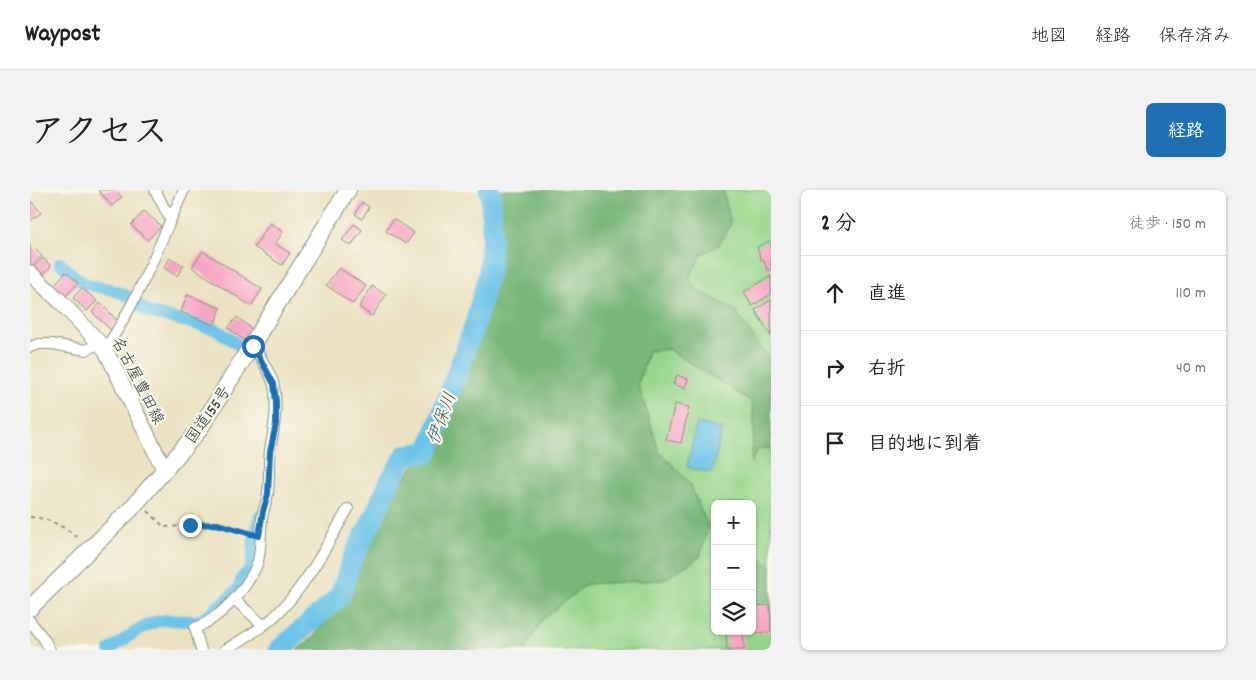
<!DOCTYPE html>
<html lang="ja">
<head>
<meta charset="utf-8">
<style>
  :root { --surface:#fff; --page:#f2f2f2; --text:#202124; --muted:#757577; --line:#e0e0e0; --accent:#1f6fb2 }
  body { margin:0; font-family:Dekko,"Klee One",sans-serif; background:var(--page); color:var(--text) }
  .controls { position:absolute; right:15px; bottom:15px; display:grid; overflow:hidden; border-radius:8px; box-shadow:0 1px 4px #0004 }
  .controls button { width:45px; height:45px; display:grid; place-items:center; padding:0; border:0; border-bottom:1px solid var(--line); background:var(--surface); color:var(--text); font:25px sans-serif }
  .stop { position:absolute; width:15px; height:15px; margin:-11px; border:4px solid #1f6fb2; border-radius:50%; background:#fff }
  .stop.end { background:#1f6fb2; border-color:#fff; box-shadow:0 1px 5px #0008 }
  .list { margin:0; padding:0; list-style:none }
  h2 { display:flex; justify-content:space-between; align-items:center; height:65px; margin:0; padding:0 20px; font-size:21px }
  h2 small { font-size:16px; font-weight:400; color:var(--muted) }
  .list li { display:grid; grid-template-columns:32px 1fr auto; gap:15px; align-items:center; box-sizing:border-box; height:75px; padding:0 20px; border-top:1px solid var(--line) }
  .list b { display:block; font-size:19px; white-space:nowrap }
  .list em { font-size:16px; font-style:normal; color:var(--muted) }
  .icon { flex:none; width:28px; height:28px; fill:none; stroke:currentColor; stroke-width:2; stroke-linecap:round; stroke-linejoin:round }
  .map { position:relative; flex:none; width:741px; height:460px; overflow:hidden; border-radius:8px }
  header { display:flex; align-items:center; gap:30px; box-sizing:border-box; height:70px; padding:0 25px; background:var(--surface); border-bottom:1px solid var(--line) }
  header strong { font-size:24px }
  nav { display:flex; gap:28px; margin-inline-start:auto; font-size:18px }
  .intro { display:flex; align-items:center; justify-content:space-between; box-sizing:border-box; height:120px; padding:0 30px }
  h1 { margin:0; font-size:35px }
  .button { padding:12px 22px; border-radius:8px; background:var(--accent); color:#fff; font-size:18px; font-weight:700 }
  main { display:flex; gap:30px; padding:0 30px }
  aside { flex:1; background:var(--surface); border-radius:8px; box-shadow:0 1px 4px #0004 }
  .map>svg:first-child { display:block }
  .green { fill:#96d58b; stroke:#5a8960; fill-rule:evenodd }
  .forest { fill:#78b677; stroke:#4c7a56 }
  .water { fill:#6bc3e8; stroke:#45808e }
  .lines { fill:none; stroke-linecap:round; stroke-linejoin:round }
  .canal { stroke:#6bc3e8; stroke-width:12 }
  .river { stroke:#6bc3e8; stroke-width:21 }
  .building { fill:#f7a5c4 }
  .minor-casing { stroke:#85907a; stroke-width:12 }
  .primary-casing { stroke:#85907a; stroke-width:17 }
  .trunk-casing { stroke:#85907a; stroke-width:18 }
  .path { stroke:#85907a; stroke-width:2; stroke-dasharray:4 4; stroke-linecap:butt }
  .minor { stroke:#fff; stroke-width:10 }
  .primary { stroke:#fff; stroke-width:15 }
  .trunk { stroke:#fff; stroke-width:16 }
  .route { stroke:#1f6fb2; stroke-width:6 }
  .labels { text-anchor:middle; stroke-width:4.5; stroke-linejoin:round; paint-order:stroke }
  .street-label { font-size:16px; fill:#1f3d34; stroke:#fbf7ec }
  .water-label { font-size:18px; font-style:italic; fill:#325e61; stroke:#fbf7ec }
</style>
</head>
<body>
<header>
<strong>Waypost</strong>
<nav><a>地図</a><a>経路</a><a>保存済み</a></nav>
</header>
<div class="intro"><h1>アクセス</h1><a class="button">経路</a></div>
<main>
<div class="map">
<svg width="741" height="460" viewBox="0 0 741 460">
  <rect width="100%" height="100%" fill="#fbf7ec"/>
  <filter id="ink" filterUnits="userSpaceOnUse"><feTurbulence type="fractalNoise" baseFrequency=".02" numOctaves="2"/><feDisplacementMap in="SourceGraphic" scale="10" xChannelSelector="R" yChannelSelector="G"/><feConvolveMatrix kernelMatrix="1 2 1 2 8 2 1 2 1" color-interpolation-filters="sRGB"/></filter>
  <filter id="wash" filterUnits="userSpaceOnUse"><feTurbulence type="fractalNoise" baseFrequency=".0096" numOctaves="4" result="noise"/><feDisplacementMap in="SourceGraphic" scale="20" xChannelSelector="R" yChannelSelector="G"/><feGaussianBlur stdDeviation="1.12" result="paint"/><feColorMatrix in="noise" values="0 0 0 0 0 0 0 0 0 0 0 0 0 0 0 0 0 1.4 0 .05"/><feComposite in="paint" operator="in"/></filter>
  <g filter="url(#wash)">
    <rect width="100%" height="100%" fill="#ebe2c1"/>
    <!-- green -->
    <path class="green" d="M693,0h48v170l-14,-18 -22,-32 -38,-20 -8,-12 13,-24 17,-9 12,-21z
      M638,159l84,53 2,25 -2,34 6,-12 13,-1v202h-246l17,-30 44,-36 77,-4 27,-96 -31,-33 -21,-67 10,-33zM685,314h37v127h-37z"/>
    <!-- forest -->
    <path class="forest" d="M465,0h228l8,34 -12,21 -17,9 -13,24 8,12 38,20 22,32 14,18v88l-13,1 -7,14 3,-36 -2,-25 -84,-53 -20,2 -10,33 21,67 31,33 18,42 -8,31 -37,23 -77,4 -44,36 -17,30h-228l17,-14 39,-49 27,-74 39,-55 44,-97 29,-68 10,-70z
      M722,355l14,18 5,2v36h-19z"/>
    <!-- water -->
    <path class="water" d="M667,233l25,6 -10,44 -25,-6z"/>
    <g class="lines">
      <!-- canal -->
      <path class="canal" d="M30,73l20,18 13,5 17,3 20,8 18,15 69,18 38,26
        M80,460c13,-10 38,-29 54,-30 14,-1 26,4 39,-1l35,-30 4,-11 10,-12 2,-27 6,-24"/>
      <!-- river -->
      <path class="river" d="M249,460l61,-54 12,-36 22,-43 15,-34 17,-28 22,-3 47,-128 14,-52 3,-36 -1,-40 -2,-6"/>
    </g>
    <g id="blocks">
      <!-- building -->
      <path class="building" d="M68,0h18l6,7 -10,9z
        M2,12l9,11 -11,8v-17z
        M332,12l7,5 -7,12 -7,-5z
        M114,21l17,15 -13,14 -17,-15z
        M363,29l21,14 -8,11 -20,-13z
        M240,33l13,9 -8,12 15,9 -8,12 -28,-18z
        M324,34l8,6 -11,16 -9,-6z
        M739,51l2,3v26l-3,1 -5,-12 -2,1 -4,-13z
        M0,54l12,12 -10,11 -2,-2z
        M173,61l59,38 -11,17 -59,-39z
        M13,68l8,8 -9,10 -8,-8z
        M140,68l14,8 -7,10 -13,-8z
        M309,78l27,18 -13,18 -27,-19z
        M36,82l12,11 -13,14 -12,-11z
        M741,86v18l-19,12 -8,-14z
        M342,96l14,9 -14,21 -13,-9z
        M52,98l15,13 -10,10 -14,-13z
        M157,105l34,13 -7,17 -33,-13z
        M741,110v36l-16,-26z
        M70,113l19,19 -8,8 -19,-18z
        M207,127l16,13 -8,11 -17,-13z
        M647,185l11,4 -3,9 -12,-4z
        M645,214l14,3 -8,36 -15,-3z
        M740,415l1,27 -17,1 -2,-27z
        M696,441h17l1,19h-17z"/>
    </g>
  </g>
  <g filter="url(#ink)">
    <use href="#blocks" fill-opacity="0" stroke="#85907a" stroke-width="1"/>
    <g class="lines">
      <!-- minor casing -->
      <g class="minor-casing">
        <path id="minor" d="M125,0l15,29
          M0,157l9,-3h13l34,6 15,-8
          M75,159c34,-49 54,-105 79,-159
          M204,409l29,26
          M0,431l14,18 6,11
          M171,460l-6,-22c24,-9 47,-34 59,-57 8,-14 6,-36 8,-52 1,-9 5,-18 6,-26 2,-14 0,-29 2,-43 4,-22 8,-41 4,-64 -3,-14 -14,-28 -21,-41
          M195,460c17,-11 36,-20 51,-35 31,-30 50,-69 72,-106"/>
      </g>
      <!-- primary casing -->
      <g class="primary-casing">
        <path id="primary" d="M0,83l31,29 44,47 59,120"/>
      </g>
      <!-- trunk casing -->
      <g class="trunk-casing">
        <path id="trunk" d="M0,418l100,-98 69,-80 149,-240"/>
      </g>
      <!-- path -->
      <path class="path" d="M118,321l16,16 53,-3 34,9
        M0,327c20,1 34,10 50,22"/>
      <!-- minor -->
      <use href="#minor" class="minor"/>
      <!-- primary -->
      <use href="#primary" class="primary"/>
      <!-- trunk -->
      <use href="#trunk" class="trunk"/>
    </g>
  </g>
  <g class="lines" filter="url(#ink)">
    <!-- route -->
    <path class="route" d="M160,335l27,-1 42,12 4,-25 5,-17 2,-42 6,-28v-22l-2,-18 -21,-38"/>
  </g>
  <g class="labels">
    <!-- street labels -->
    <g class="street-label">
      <text transform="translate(109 190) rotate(63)" y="6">名古屋豊田線</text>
      <text transform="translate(177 224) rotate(-55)" y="6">国道155号</text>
    </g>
    <!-- water labels -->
    <g class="water-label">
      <text transform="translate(411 228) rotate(-70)" y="6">伊保川</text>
    </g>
  </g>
</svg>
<div class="controls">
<button>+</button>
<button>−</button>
<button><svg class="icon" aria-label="layers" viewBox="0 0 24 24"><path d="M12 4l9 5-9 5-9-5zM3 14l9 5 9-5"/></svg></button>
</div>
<div class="stop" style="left:223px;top:156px"></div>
<div class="stop end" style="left:160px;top:335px"></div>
</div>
<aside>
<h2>2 分<small>徒歩 · 150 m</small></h2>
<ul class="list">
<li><svg class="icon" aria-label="ahead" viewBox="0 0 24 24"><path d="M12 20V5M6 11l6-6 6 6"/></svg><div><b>直進</b></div><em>110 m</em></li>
<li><svg class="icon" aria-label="right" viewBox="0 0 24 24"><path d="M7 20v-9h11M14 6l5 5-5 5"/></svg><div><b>右折</b></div><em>40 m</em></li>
<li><svg class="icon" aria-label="arrive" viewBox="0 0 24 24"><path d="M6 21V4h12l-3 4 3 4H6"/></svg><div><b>目的地に到着</b></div></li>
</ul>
</aside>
</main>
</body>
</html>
